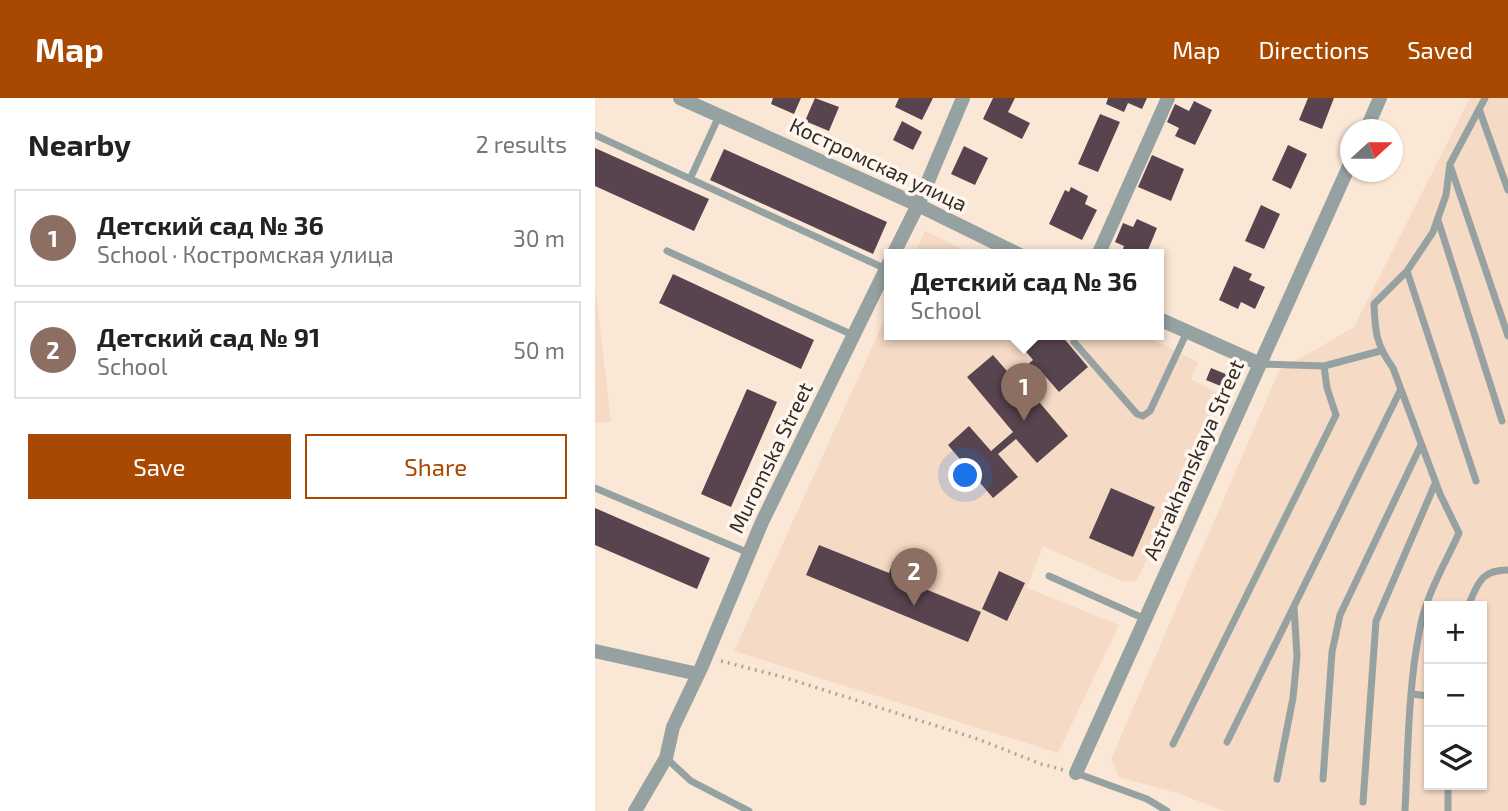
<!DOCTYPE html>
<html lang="en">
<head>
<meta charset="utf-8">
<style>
  :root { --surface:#fff; --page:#f6f6f6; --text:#222; --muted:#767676; --line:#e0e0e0; --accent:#a94800 }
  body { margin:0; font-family:"Exo 2",sans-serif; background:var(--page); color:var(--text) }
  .controls { position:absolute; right:21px; bottom:21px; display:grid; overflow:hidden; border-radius:0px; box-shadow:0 2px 5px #0004 }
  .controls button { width:63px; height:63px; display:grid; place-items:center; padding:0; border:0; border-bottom:2px solid var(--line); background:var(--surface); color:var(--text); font:35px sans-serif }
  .compass { position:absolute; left:745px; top:21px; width:63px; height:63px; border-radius:50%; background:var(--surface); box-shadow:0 2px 5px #0004; rotate:69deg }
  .you { position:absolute; left:371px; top:378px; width:24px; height:24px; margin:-18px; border:5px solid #fff; border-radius:50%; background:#1a73e8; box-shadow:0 0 0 10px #1a73e833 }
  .badge { display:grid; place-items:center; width:46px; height:46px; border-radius:50%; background:var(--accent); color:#fff; font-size:23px; font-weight:700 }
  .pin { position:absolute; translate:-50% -58px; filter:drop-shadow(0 2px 4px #0008) }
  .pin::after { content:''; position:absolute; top:37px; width:24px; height:21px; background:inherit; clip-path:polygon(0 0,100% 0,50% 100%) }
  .popup { position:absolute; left:289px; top:151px; width:280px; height:91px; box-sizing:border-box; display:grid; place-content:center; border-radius:0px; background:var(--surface); filter:drop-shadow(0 2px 5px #0005); font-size:23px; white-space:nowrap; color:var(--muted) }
  .popup b { font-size:26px; color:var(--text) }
  .popup::after { content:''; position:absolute; left:50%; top:100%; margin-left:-14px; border:14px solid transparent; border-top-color:var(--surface) }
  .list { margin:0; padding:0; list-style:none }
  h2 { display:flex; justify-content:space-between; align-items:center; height:91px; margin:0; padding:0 28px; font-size:30px }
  h2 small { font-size:23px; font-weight:400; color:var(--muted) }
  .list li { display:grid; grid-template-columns:46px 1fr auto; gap:21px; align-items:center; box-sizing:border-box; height:98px; margin:0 14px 14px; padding:0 14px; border:2px solid var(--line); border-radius:0px }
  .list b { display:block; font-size:26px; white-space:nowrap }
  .list p { margin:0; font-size:23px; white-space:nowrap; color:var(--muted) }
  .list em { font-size:23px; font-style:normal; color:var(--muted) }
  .actions { display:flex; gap:14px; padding:21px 28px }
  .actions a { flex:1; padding:16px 0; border:2px solid var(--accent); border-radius:0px; text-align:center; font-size:24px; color:var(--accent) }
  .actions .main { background:var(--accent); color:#fff }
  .icon { flex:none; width:38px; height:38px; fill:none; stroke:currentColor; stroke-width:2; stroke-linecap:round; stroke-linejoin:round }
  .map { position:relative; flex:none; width:913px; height:713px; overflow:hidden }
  header { display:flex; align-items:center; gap:42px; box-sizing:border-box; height:98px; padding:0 35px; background:var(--accent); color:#fff }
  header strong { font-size:33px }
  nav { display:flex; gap:38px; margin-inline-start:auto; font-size:24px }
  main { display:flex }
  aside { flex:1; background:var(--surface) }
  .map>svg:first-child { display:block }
  .built { fill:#f5dac5; fill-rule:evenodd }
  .building { fill:#58444f }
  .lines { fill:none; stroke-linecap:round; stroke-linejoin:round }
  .path { stroke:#b4a496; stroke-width:3.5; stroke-dasharray:2 5; stroke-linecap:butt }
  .lane { stroke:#96a2a1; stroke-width:7 }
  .street { stroke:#96a2a1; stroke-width:14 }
  .labels { text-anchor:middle; stroke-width:7; stroke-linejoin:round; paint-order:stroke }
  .street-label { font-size:21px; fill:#332c25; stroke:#fff6ef }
</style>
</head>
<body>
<header>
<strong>Map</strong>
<nav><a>Map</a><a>Directions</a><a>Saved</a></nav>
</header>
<main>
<aside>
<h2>Nearby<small>2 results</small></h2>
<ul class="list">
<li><span class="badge" style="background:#8d6e63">1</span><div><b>Детский сад № 36</b><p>School · Костромская улица</p></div><em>30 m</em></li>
<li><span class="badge" style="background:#8d6e63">2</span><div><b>Детский сад № 91</b><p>School</p></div><em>50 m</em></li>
</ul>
<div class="actions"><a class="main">Save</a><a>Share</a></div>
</aside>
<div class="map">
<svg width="913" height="713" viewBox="0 0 913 713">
  <rect width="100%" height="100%" fill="#fbe7d5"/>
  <!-- built -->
  <path class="built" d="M875,0h38v713h-283l-48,-18 -58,-16 -8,-18 168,-388 75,-44zM834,508h53v179h-53z
    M330,133l49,24h-60z
    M0,187l16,137 -16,1z
    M294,212v25h254l55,27 -7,17 31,16 -85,185 -13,2 -81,-36 -16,42 92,37 -61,128 -324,-102z"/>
  <!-- building -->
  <path class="building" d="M178,0h28l-7,16 -23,-10z
    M220,0l24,9 -10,24 -24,-10z
    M304,0h34l-11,22 -27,-13z
    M398,0h22l-7,14 22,11 -8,16 -39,-20z
    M513,0h39l-5,11 -14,-6 -4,9 -18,-8z
    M713,0h26l-12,31 -23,-9z
    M599,3l18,9 -17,35 -20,-9 4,-8 -12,-6 8,-18 14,7z
    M505,16l20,8 -22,50 -20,-8z
    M307,23l20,11 -9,18 -20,-10z
    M693,47l19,9 -16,35 -19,-9z
    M369,48l24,12 -13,27 -24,-11z
    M0,50l114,51 -15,32 -99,-45z
    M129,51l163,73 -14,32 -163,-74z
    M557,57l32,14 -13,32 -33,-14z
    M476,89l17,9 -3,8 12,6 -15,30 -33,-16 16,-34 4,2z
    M666,107l19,9 -16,35 -19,-8z
    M542,121l20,9 -11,27h-25l3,-9 -9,-4 8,-19 10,4z
    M639,168l18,8 -3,6 16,7 -10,22 -14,-7 -3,7 -19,-9z
    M78,176l141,66 -13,29 -142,-66z
    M417,237h49l27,32 -29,25 -20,-23 -16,14 45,53 -31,27 -21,-24 -18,15 20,23 -25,21 -45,-53 21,-19 22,25 22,-19 -46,-55 26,-22 20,23 20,-18z
    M616,270l17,7 -5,12 -17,-7z
    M152,291l30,13 -46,105 -30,-13z
    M516,390l44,19 -22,50 -44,-19z
    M0,410l115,50 -13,31 -102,-44z
    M224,447l70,28 4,-12 30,13 -5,12 63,26 -13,30 -162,-67z
    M404,473l26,12 -18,38 -25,-12z"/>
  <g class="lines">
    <!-- path -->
    <path class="path" d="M126,563l62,16 195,62 63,25 23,6"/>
    <!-- lane -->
    <path class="lane" d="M884,11l29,81
      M0,37l291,134
      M856,70l57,168
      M95,81l29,-63
      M843,122l64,201
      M72,153l186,84
      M812,173l69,210
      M479,244l63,72 6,2 7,-5 37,-79
      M665,266l64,2 56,-15
      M0,390l154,65
      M454,478l96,43
      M873,508c10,-22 12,-36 40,-36
      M817,596l17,2
      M632,644l173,-351
      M578,646l163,-329 -9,-27 -3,-22
      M71,660l25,23 58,30
      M481,675l71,26 20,12
      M682,681l16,-81 4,-42 -3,-49
      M728,681l9,-127 8,-37 81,-170
      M853,687v26
      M768,704l13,-181 59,-137
      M810,713c3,-61 3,-123 15,-183 6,-33 25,-64 39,-95l-19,-39 -47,-126c-17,-23 -18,-37 -19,-64l33,-33 26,-39 13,-37 4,-31 35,-66"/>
    <!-- street -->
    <path class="street" d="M85,0l238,107 102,50
      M771,32l14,-32
      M298,157l25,-50 45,-107
      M503,157l70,-157
      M564,221l101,45
      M0,553l103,23
      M481,675l274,-609
      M40,713l31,-53 7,-31 29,-61 60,-144 127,-259"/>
  </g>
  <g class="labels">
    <!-- street labels -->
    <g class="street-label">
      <text transform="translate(283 67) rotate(25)" y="7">Костромская улица</text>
      <text transform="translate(176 360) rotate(-64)" y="7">Muromska Street</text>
      <text transform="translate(599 362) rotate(-66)" y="7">Astrakhanskaya Street</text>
    </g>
  </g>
</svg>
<div class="controls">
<button>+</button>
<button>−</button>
<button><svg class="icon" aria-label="layers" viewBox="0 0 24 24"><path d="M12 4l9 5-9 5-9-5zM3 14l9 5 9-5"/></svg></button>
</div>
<svg class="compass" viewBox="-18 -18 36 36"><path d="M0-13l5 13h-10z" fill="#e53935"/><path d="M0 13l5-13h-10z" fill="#767676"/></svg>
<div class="you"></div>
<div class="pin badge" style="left:429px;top:323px;background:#8d6e63">1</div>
<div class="popup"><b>Детский сад № 36</b>School</div>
<div class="pin badge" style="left:319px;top:508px;background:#8d6e63">2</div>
</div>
</main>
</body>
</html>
